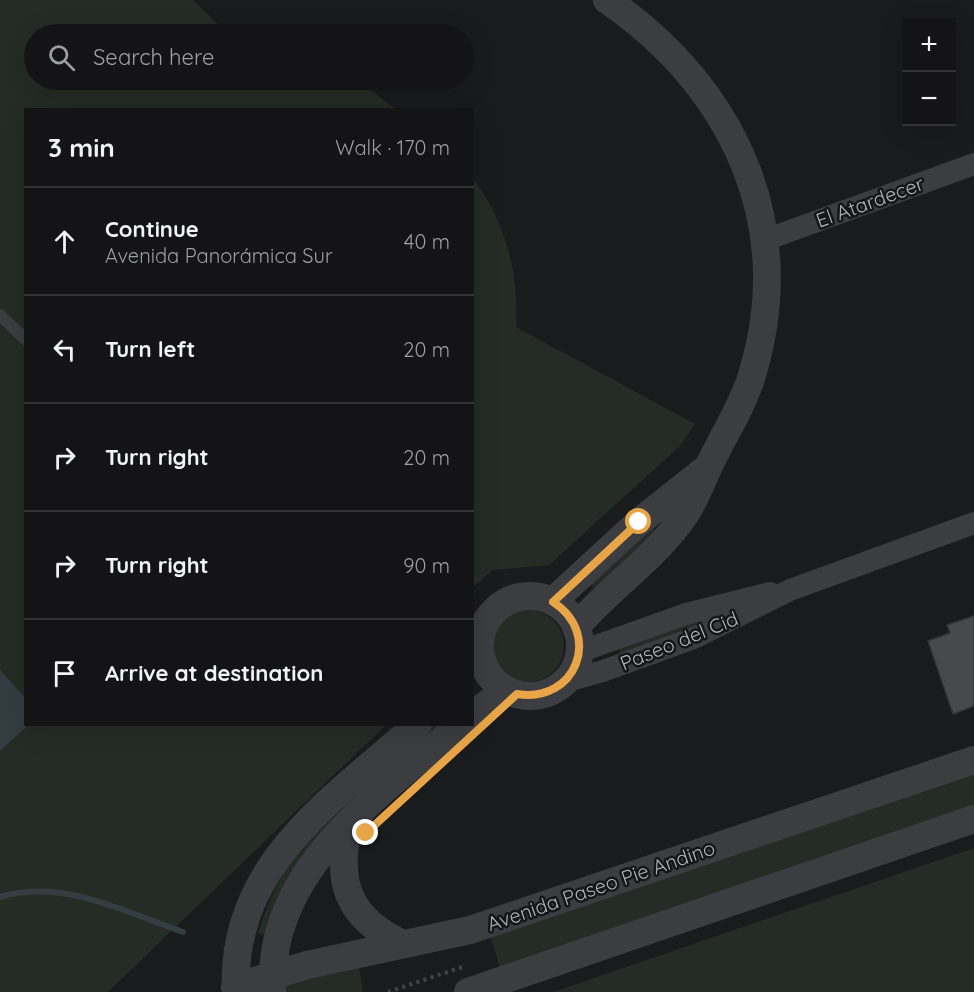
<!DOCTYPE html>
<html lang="en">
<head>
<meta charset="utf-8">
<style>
  :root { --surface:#141416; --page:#212123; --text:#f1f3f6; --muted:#9d9ea1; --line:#333335 }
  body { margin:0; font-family:Quicksand,sans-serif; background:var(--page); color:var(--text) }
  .controls { position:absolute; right:18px; top:18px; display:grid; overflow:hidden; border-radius:0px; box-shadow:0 6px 24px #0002 }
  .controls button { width:54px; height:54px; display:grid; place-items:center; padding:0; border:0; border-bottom:2px solid var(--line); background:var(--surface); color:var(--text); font:30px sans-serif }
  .stop { position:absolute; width:18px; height:18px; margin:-14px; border:4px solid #e8a547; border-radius:50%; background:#fff }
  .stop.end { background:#e8a547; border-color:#fff; box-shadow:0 2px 6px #0008 }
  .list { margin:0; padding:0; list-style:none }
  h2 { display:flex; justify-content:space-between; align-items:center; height:78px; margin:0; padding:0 24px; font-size:26px }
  h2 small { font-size:20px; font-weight:400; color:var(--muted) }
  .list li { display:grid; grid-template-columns:39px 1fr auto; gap:18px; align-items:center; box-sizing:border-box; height:108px; padding:0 24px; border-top:2px solid var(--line) }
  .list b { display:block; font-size:22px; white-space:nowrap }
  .list p { margin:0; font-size:20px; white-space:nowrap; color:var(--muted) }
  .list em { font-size:20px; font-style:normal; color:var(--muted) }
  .icon { flex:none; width:33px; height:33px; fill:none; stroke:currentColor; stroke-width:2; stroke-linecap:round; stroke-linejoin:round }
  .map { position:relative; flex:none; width:974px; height:992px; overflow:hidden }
  .search { position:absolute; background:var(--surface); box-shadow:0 6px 24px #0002; left:24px; top:24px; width:450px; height:66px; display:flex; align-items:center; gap:15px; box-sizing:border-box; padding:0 21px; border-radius:33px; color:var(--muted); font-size:22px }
  .panel { position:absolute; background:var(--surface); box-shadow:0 6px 24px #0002; left:24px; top:108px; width:450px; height:618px; border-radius:0px }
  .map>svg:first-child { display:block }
  .green { fill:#242c25 }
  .water { fill:#333d42 }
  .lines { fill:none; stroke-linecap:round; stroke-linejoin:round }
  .stream { stroke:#333d42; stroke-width:6 }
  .building { fill:#48494c; stroke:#353538; stroke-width:1.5 }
  .path { stroke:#424448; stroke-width:4; stroke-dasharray:3 4.5; stroke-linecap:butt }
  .service { stroke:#3c3d41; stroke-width:12 }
  .minor { stroke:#3c3d41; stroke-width:22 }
  .tertiary { stroke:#3c3d41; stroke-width:28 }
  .route { stroke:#e8a547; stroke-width:8 }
  .labels { text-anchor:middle; stroke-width:5; stroke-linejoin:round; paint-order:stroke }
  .street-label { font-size:20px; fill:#aeb3bb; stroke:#151618 }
</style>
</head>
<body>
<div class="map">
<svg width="974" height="992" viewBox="0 0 974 992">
  <rect width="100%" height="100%" fill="#1a1b1d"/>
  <!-- green -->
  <path class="green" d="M0,0h193l27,26 20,8h-206v46h324l37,29 -369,1v614l360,1 -278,267h-108z
    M473,178c33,46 46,93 43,149l179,97 -15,22 -131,119 -56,5 -20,17z
    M654,528l2,6 -58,54 -6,-1 -1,-7z
    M492 646a36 36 0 1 1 72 0a36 36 0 1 1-72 0Z
    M693,621l5,2 -3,5 -71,27 -5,-3 1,-5z
    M431,725h16l-185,211 -4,-4 13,-35 17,-33 22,-28z
    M974,770v38l-474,161 -10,-36z
    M974,848v144h-421z
    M358,961l5,31h-82l2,-6z"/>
  <!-- water -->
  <path class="water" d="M0,670l25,28 1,26 2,1 -28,26z"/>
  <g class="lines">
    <!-- stream -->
    <path class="stream" d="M0,897c62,-19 125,15 183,35"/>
  </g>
  <!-- building -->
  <path class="building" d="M974,616v90l-21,8 -25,-73 22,-8 -3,-8z"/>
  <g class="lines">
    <!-- path -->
    <path class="path" d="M472,655l8,-6
      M388,992l74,-25"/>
    <!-- service -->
    <path class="service" d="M0,315l26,25
      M472,628l10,3"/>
    <!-- minor -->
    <path class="minor" d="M765,240l209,-76
      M579,652l107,-38 84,-21
      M564,682l39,-11 91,-33 96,-48 184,-67"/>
    <!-- tertiary -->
    <path class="tertiary" d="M480 646a50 50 0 1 1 100 0a50 50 0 1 1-100 0Z
      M553,601l86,-79 68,-54
      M576,627c34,-40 81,-70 110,-114 10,-15 15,-30 22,-45 14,-31 33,-58 43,-90 48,-152 -17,-291 -144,-378
      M472,715l35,-25
      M349,824c-14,57 -2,94 54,120
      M235,987l72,-22 163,-35 504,-170
      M272,990c1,-21 2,-43 9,-63 26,-86 116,-146 180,-203
      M236,992c-7,-127 98,-193 182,-268
      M468,992l506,-173"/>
  </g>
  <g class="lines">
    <!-- route -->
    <path class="route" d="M366,833l151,-139c59,10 86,-60 36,-92l86,-80"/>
  </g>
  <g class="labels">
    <!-- street labels -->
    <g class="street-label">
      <text transform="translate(870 202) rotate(-20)" y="7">El Atardecer</text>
      <text transform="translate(679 641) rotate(-22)" y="7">Paseo del Cid</text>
      <text transform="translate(601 886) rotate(-19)" y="7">Avenida Paseo Pie Andino</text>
    </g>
  </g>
</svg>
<div class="controls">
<button>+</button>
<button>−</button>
</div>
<div class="stop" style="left:639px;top:522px"></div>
<div class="stop end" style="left:366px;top:833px"></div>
<div class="search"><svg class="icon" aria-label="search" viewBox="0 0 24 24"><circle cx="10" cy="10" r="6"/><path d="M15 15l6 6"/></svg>Search here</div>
<section class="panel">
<h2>3 min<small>Walk · 170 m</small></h2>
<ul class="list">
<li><svg class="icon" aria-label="ahead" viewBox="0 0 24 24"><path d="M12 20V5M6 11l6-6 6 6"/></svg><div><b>Continue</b><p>Avenida Panorámica Sur</p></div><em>40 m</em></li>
<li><svg class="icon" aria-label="left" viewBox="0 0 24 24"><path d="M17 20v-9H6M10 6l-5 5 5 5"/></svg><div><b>Turn left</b></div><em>20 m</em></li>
<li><svg class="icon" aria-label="right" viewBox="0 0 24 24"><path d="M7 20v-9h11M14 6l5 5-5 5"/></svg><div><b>Turn right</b></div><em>20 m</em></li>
<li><svg class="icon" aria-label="right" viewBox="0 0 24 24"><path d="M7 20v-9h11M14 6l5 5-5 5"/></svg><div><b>Turn right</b></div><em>90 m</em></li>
<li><svg class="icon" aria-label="arrive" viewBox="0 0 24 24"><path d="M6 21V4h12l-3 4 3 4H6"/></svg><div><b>Arrive at destination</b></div></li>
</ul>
</section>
</div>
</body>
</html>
